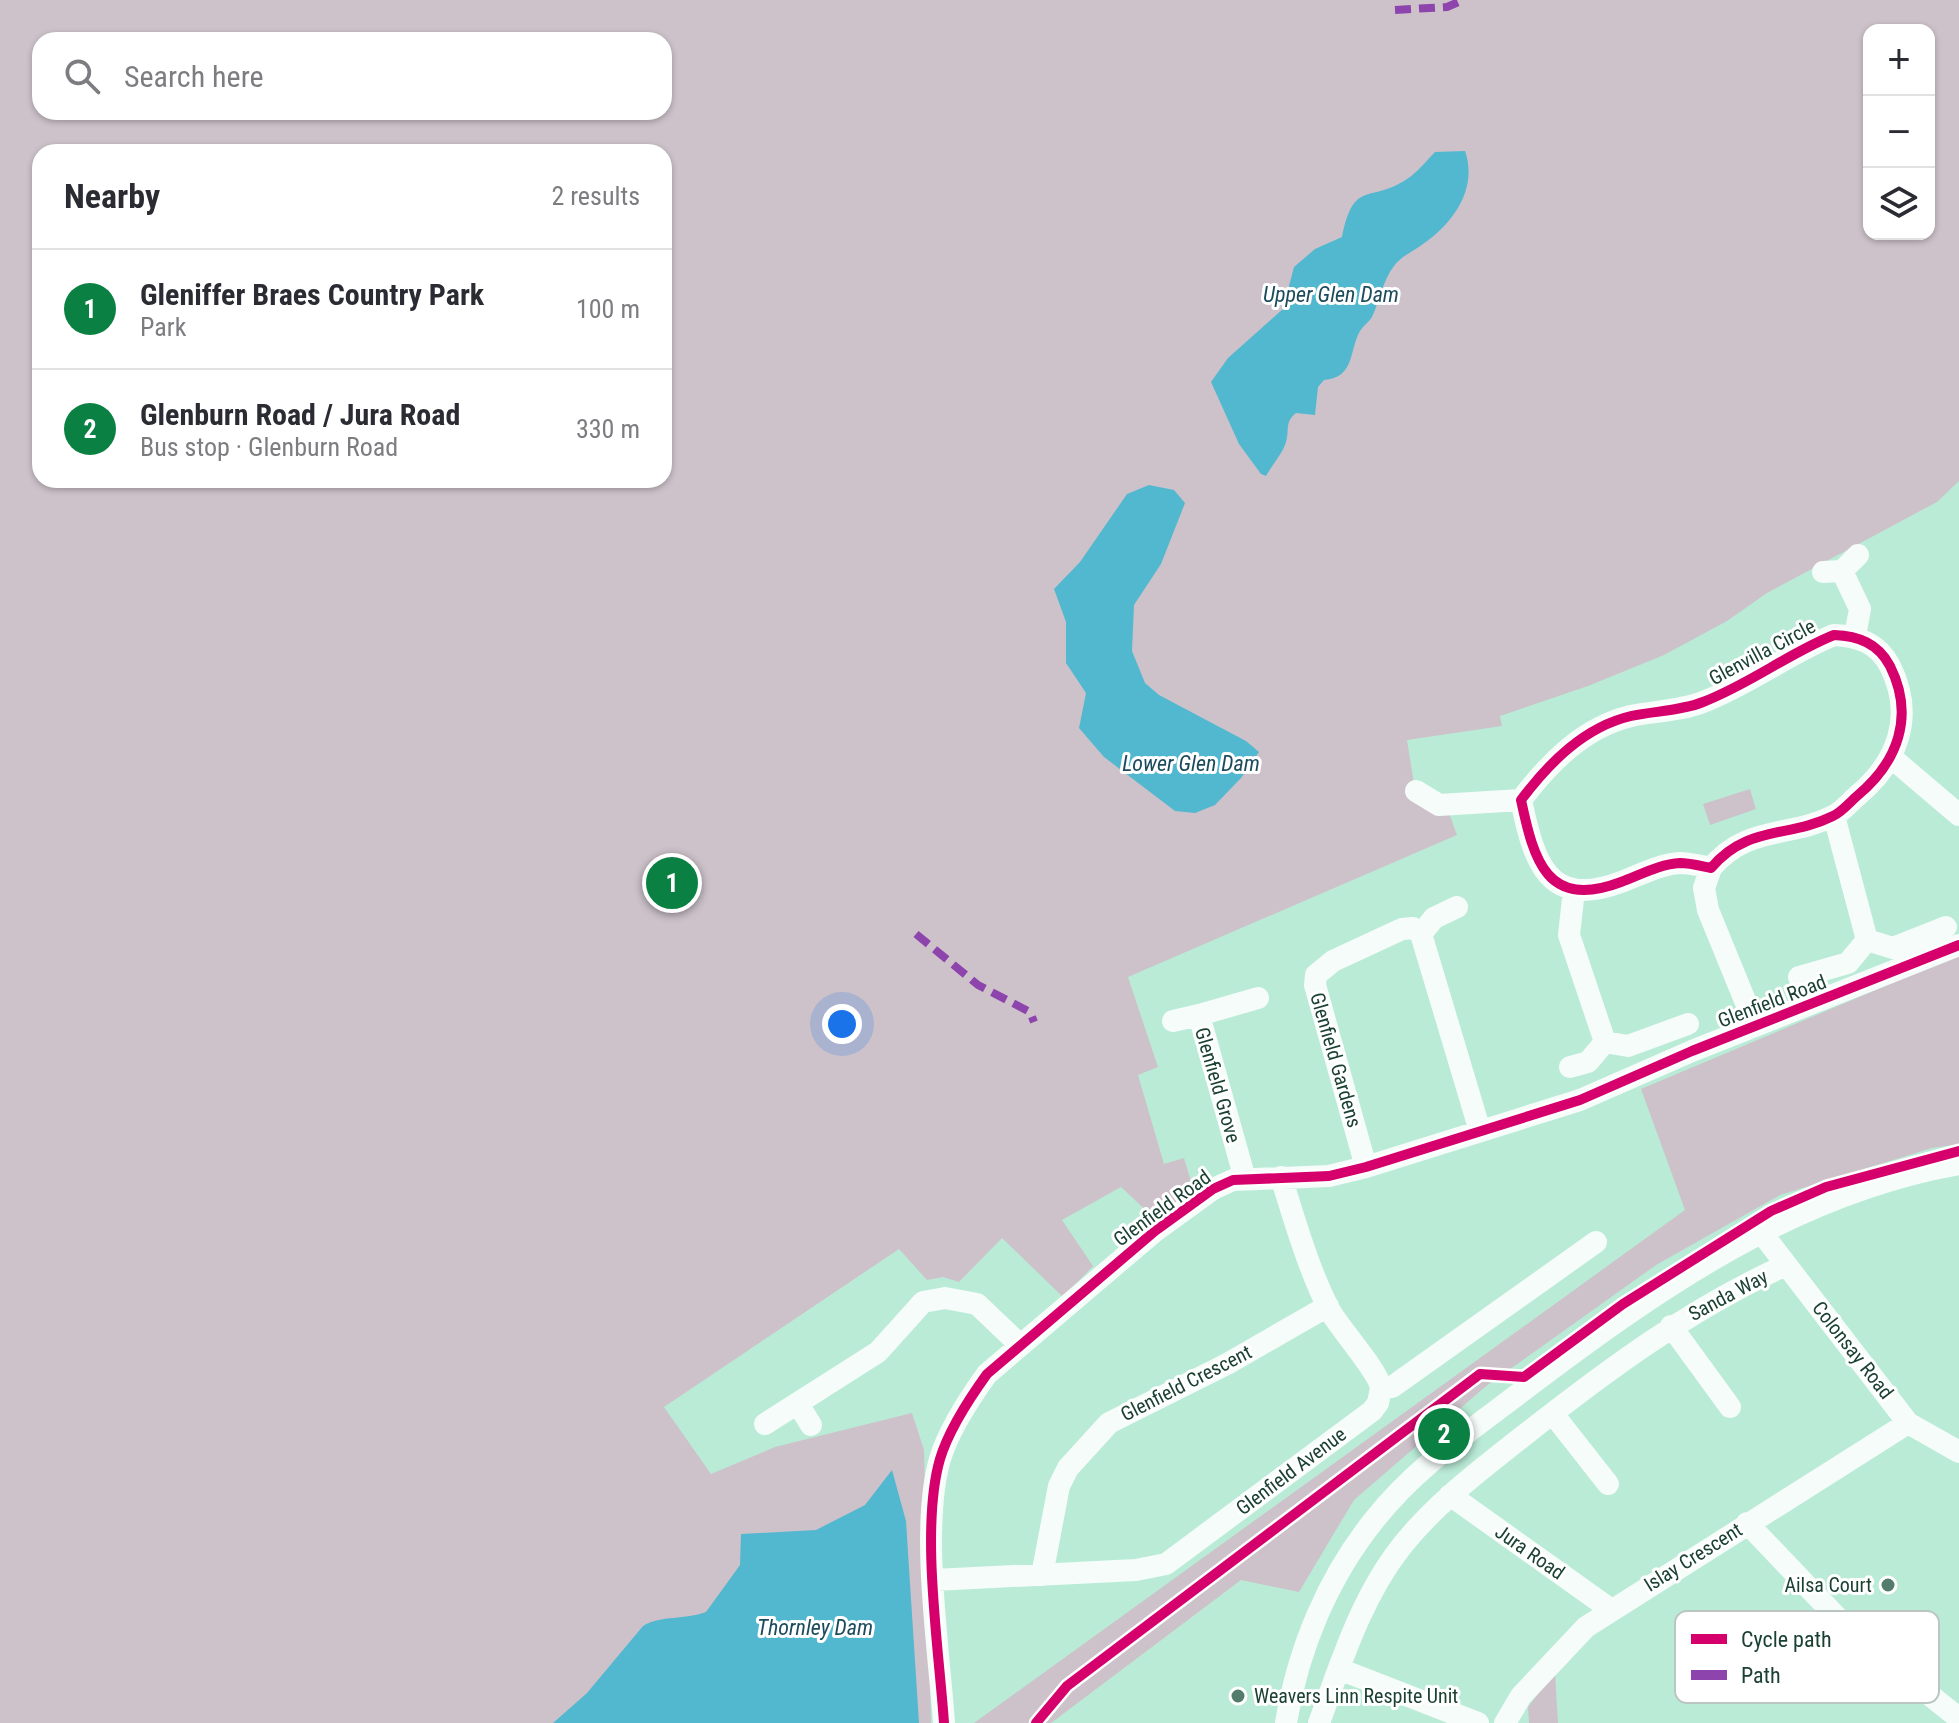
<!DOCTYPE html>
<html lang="en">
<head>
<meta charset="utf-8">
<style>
  :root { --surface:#fff; --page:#f2f2f3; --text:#2b2b33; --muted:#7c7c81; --line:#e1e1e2; --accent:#0b8043 }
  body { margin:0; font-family:"Roboto Condensed",sans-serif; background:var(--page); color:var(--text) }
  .controls { position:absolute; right:24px; top:24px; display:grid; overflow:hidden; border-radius:16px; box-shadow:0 2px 6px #0004 }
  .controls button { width:72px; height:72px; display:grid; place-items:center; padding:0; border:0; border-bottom:2px solid var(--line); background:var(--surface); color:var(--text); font:40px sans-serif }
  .you { position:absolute; left:842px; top:1024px; width:28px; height:28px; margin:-20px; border:6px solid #fff; border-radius:50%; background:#1a73e8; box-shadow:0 0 0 12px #1a73e833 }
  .badge { display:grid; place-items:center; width:52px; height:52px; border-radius:50%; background:var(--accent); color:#fff; font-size:26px; font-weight:700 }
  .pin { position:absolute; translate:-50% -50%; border:4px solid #fff; box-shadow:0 2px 8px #0006 }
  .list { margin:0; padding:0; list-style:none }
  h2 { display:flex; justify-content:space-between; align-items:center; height:104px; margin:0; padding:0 32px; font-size:34px }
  h2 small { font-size:26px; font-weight:400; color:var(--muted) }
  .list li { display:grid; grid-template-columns:52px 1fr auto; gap:24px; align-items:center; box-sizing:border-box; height:120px; padding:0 32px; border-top:2px solid var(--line) }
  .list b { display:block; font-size:30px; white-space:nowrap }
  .list p { margin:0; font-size:26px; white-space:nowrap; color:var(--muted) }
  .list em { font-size:26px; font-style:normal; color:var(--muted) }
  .icon { flex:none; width:44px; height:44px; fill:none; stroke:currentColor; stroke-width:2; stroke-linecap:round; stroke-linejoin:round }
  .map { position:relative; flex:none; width:1959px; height:1723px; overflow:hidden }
  .search { position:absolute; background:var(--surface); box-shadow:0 2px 6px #0004; left:32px; top:32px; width:640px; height:88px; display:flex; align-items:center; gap:20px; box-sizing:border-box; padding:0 28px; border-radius:24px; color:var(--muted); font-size:30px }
  .panel { position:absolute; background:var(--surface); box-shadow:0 2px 6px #0004; left:32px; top:144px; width:640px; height:344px; border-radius:24px }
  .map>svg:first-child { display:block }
  .green { fill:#cdc2ca; fill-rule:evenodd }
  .water { fill:#52b8cf }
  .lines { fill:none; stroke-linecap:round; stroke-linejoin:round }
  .minor { stroke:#f5fcf9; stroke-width:22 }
  .quiet { stroke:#8e44ad; stroke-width:8; stroke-dasharray:16 8; stroke-linecap:butt }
  .cycleway-casing { stroke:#fff; stroke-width:15 }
  .cycleway { stroke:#d6006c; stroke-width:10 }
  .poi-dot { fill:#537c6c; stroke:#fff; stroke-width:3 }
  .labels { text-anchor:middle; stroke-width:6; stroke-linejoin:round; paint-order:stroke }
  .street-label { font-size:20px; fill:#1b4133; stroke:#fff }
  .poi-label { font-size:20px; fill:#1b4133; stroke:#fff; text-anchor:end }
  .water-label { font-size:22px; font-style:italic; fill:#1b4b5d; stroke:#fff }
  .key { fill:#fff; stroke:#bbc6c2; stroke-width:2 }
  .key-label { font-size:22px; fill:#1b4133 }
</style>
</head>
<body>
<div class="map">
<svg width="1959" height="1723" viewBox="0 0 1959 1723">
  <rect width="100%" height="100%" fill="#baebd7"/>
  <!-- green -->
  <path class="green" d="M0,0h1959v481l-22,21 -170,91 -40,28 -63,34 -76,31 -88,30 2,10 -95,14 7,44 35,29 8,22 -329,142 30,90 -20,8 26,89 20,-6 10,33 -41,26 -32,-30 -59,33 31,46 -30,31 -61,-59 -43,44 -16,-5 -16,3 -28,-31 -235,158 47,67 64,-27 137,-34 12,37 7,273h-931zM1869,30h60v204h-60zM40,40h624v72h-624zM40,152h624v328h-624z
    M1750,789l6,20 -46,16 -7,-21z
    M1959,955v189l-27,4 -152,47 -124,70 -171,122 -131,113 -55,92 -58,-12 -190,143h-77l711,-513 -44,-121z
    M1555,1672l3,51h-29l-1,-16z"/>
  <!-- water -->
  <path class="water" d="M1465,151c13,37 -11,72 -42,93 -9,7 -22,12 -29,22 -11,14 -14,34 -22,51 -3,5 -8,8 -12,14 -11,19 -5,47 -36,49l-6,7 -3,28 -19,-2c-12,10 -6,16 -10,29 -3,11 -14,23 -20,34l-5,-2 -22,-30 -28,-62 17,-24 55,-49 11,-42 21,-18 27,-12c12,-59 28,-33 65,-58 11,-7 19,-18 28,-27z
    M1149,485l25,5 11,13 -24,61 -27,41 -2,46 13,32 14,12 87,46 13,11 -18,26 -26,27 -20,8 -20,-2 -71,-54 -25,-29 7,-35 -20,-30v-41l-12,-33 26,-27 47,-68z
    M892,1470l14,51 13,202h-366l34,-30 56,-67c18,-11 42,-6 63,-14l34,-47 1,-31 75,-4 49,-25z"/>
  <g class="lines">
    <!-- minor -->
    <path class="minor" d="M1842,571l18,38 -5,27
      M1823,572l19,-1 16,-16
      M1834,635c24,1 44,8 56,31 25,50 8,96 -33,130 -7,6 -15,16 -24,20 -44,22 -86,9 -122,52 -10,-2 -21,-5 -31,-5 -20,1 -40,12 -59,19 -74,28 -87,-21 -100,-82 28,-37 63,-73 110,-84 23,-5 50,-5 72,-14 47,-18 86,-49 131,-67z
      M1892,758l67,57
      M1416,791l23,14 82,-5
      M1834,816l33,124
      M1711,868l-7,20 4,22 47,115
      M1574,890l-5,45 36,107
      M1421,934l13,-16 23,-11
      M1799,977l49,-14 19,-23 26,8 53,-21
      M1199,1015l59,-17
      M1173,1021l26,-6 46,164
      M1570,1067l18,-5 17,-20 23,4 60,-22
      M1366,1167l-51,-182 1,-10 17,-14 69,-32 11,-1 8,6 59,197
      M1281,1177c14,44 28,94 49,134 11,19 49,61 51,77
      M1761,1232l147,191 51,29
      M1671,1326l59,81
      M798,1404l13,21
      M1553,1414l55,70
      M765,1424l113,-72 45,-50 22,-4 32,6 42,40
      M1450,1495l160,114
      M1747,1523l104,109 105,84
      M1042,1575l17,-89 9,-18 41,-45 118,-59 101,-58
      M934,1580l202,-10 30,-6 206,-153 6,-8 3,-15 11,-1 204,-145
      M1339,1669l139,54
      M1806,1689l45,-57
      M944,1723c-5,-74 -24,-195 -4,-264 9,-30 29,-60 47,-85l168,-143 58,-42 20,-9 96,-4 37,-9 214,-67 112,-49 267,-106
      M1286,1723c12,-74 42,-146 89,-204 40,-51 95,-88 146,-127 132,-100 271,-199 438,-228
      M1319,1723c22,-60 42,-125 82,-176 34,-43 78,-76 121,-110 84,-66 167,-128 264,-172
      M1505,1723l16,-27 65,-69 322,-204"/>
    <!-- quiet -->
    <path class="quiet" d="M1395,10l52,-3 16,-7
      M916,934l62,51 52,27 4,10"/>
    <!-- cycleway casing -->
    <g class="cycleway-casing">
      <path id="cycleway" d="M1834,635c24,1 44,8 56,31 25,50 8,96 -33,130 -7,6 -15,16 -24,20 -44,22 -86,9 -122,52 -10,-2 -21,-5 -31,-5 -20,1 -40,12 -59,19 -74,28 -87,-21 -100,-82 28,-37 63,-73 110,-84 23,-5 50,-5 72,-14 47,-18 86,-49 131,-67z
        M944,1723c-5,-74 -24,-195 -4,-264 9,-30 29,-60 47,-85l168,-143 58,-42 20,-9 96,-4 37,-9 214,-67 112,-49 267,-106
        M1036,1723l31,-37 413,-312 44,3 99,-73 148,-93 55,-24 133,-36"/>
    </g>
    <!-- cycleway -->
    <use href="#cycleway" class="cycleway"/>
  </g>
  <!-- markers -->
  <g class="poi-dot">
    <circle cx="1888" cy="1585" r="8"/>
    <circle cx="1238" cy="1696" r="8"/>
  </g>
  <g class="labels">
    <!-- street labels -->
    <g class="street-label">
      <text transform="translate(1762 652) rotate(-28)" y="7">Glenvilla Circle</text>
      <text transform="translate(1772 1001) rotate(-21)" y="7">Glenfield Road</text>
      <text transform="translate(1336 1060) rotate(74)" y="7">Glenfield Gardens</text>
      <text transform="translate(1218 1085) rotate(74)" y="7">Glenfield Grove</text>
      <text transform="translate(1162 1208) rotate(-36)" y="7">Glenfield Road</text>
      <text transform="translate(1728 1295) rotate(-28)" y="7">Sanda Way</text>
      <text transform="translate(1853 1350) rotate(52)" y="7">Colonsay Road</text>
      <text transform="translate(1186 1383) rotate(-27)" y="7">Glenfield Crescent</text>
      <text transform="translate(1291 1471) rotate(-37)" y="7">Glenfield Avenue</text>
      <text transform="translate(1530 1552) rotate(35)" y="7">Jura Road</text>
      <text transform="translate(1693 1557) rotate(-32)" y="7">Islay Crescent</text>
    </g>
    <!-- poi labels -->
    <g class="poi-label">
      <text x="1872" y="1592">Ailsa Court</text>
      <text x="1254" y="1703" text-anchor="start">Weavers Linn Respite Unit</text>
    </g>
    <!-- water labels -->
    <g class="water-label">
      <text x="1331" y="302">Upper Glen Dam</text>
      <text x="1191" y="771">Lower Glen Dam</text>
      <text x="815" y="1635">Thornley Dam</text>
    </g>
  </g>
  <!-- legend -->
  <rect x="1675" y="1611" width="264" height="92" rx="12" class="key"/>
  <rect x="1691" y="1634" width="36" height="10" fill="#d6006c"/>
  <rect x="1691" y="1670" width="36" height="10" fill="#8e44ad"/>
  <g class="key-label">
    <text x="1741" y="1647">Cycle path</text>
    <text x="1741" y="1683">Path</text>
  </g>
</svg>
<div class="controls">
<button>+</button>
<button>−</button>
<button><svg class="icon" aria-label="layers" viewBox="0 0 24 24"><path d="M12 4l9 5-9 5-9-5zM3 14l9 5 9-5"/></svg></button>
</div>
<div class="you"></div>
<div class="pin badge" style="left:672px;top:883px">1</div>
<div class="pin badge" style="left:1444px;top:1434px">2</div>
<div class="search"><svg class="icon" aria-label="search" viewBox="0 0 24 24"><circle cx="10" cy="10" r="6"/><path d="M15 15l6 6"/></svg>Search here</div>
<section class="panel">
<h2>Nearby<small>2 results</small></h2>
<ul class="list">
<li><span class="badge">1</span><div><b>Gleniffer Braes Country Park</b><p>Park</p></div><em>100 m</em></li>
<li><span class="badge">2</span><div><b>Glenburn Road / Jura Road</b><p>Bus stop · Glenburn Road</p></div><em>330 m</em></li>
</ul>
</section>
</div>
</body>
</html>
